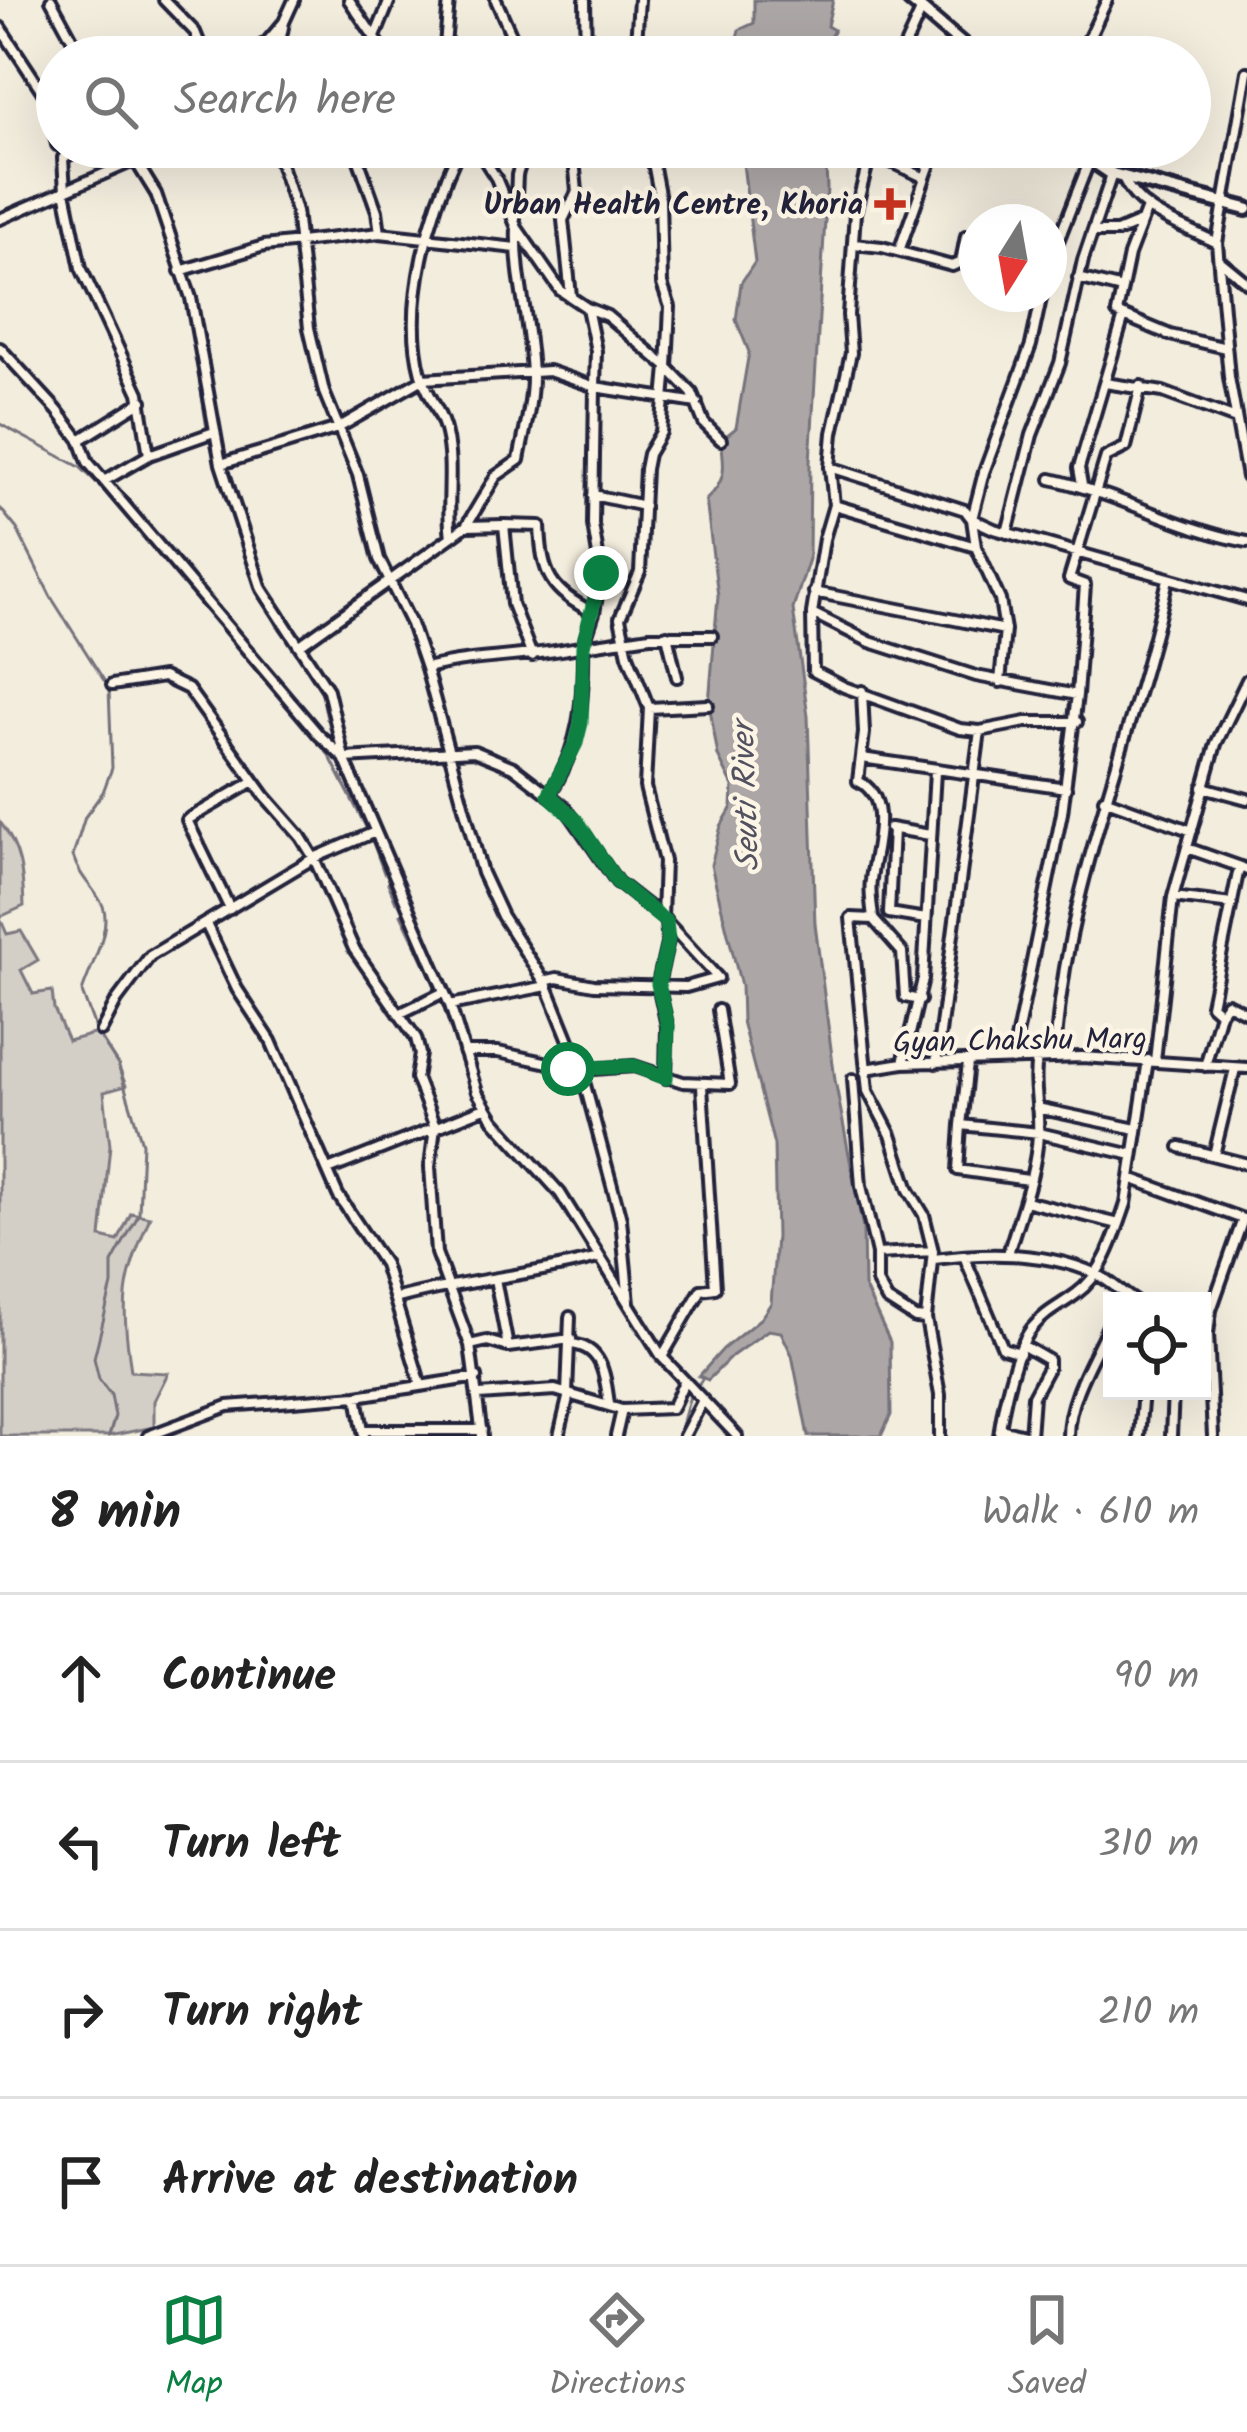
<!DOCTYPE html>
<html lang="en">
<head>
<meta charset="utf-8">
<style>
  :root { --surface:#fff; --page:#f2f2f2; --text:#222; --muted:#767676; --line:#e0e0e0; --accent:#0b8043 }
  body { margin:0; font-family:Kalam,sans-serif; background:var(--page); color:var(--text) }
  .controls { position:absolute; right:36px; bottom:36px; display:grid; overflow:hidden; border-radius:0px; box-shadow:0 12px 48px #0002 }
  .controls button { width:108px; height:108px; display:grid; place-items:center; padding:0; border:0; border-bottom:3px solid var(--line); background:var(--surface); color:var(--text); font:60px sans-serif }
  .compass { position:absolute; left:959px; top:204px; width:108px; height:108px; border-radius:50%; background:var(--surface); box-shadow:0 12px 48px #0002; rotate:191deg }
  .stop { position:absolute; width:36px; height:36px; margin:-27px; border:9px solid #0b8043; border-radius:50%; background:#fff }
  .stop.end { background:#0b8043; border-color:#fff; box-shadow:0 3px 12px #0008 }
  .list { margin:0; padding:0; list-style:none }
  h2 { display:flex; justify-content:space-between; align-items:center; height:156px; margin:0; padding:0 48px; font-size:51px }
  h2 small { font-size:39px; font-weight:400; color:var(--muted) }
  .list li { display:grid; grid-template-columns:78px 1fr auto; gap:36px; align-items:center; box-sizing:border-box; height:168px; padding:0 48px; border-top:3px solid var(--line) }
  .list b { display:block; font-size:45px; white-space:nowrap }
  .list em { font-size:39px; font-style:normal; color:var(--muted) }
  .icon { flex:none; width:66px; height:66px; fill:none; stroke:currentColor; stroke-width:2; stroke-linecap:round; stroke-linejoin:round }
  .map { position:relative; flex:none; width:1247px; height:1436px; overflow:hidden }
  .search { position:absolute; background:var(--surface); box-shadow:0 12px 48px #0002; left:36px; right:36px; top:36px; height:132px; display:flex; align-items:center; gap:30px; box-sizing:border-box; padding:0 42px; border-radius:66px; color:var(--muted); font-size:45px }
  .sheet { height:828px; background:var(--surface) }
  nav { display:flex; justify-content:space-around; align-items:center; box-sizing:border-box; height:168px; border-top:3px solid var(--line); background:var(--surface); font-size:33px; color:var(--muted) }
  nav a { display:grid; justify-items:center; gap:6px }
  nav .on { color:var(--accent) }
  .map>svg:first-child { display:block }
  .green { fill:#d4cfc6; stroke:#7b7880; stroke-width:3 }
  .water { fill:#aca7a6; stroke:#75727b; stroke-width:3 }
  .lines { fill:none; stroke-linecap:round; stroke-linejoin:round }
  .stream { stroke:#75727b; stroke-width:3 }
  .street-casing { stroke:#22223b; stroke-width:16 }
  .secondary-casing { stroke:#22223b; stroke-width:20 }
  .street { stroke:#fcf5e5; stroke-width:8 }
  .secondary { stroke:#fcf5e5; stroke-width:10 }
  .route { stroke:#0b8043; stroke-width:15 }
  .poi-dot { fill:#c8321e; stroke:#fcf5e5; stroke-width:4.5 }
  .labels { text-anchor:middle; stroke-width:9; stroke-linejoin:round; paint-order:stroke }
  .poi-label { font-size:30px; font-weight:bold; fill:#22223b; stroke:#fcf5e5; text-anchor:end }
  .street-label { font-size:30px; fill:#22223b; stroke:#fcf5e5 }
  .water-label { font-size:33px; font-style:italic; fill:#525160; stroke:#fcf5e5 }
</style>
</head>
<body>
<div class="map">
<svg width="1247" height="1436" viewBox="0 0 1247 1436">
  <rect width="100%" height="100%" fill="#f3edde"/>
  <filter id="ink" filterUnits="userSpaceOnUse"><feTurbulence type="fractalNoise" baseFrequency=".00833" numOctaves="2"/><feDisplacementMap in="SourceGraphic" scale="24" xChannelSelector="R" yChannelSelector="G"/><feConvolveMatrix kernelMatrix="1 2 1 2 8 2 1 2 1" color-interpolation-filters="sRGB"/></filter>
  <g filter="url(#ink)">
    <!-- green -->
    <path class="green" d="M0,822c21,27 23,51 24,84l-24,11z
      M0,918l7,16 14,-3 17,29 -17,10 12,24 19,-3 2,18 14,32 29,-8 21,32 8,21 -22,6 6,53 -9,92 17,4 13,-28 19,4c-28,66 -29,83 -19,154l37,2 -14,28v26l-45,9h-109z"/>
    <!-- water -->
    <path class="water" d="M754,0h79l-6,26 7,4 -15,27h-87l7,-27 15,-7z
      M741,147h84l2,41 -17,274 -1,97 -16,50 15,107 7,208 20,156 28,149 1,57 26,56 1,73 -10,21h-73l-16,-81 -11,-23 -13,-2 -36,26 -24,24 -9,-4 24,-27 38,-31 10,-15 5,-66 -2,-92 -32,-124 -1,-35 -30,-121 10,-39 11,-19 1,-21 -15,-30 -9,-53 9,-107 -12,-96c21,-19 19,-34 15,-60l15,-12 13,-76 -13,-32 5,-37 14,-21z"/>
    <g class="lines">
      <!-- stream -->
      <path class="stream" d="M190,318l17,111
        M0,358l51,52 13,21
        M0,424l80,43 18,17 231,271 38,74
        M209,437l5,21
        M217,466l16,48
        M0,508l17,21 34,68 54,85
        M245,551l3,15
        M252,575l25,50 31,41
        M320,684l7,35
        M109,689l3,79 -9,24 -18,25 -12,39c7,23 22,32 30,50 9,24 -14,63 -21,86l14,38 22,35 24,78 -3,71 -27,49v22l-18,73 5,21 12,16 4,21 -6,20
        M371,837l13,36
        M388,883l8,19
        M401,914l36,75
        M440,997l18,53
        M679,1436l11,-40 13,-18"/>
      <!-- street casing -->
      <g class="street-casing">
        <path id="street" d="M51,0l31,57
          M164,0l31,32 10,25
          M349,0l39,57
          M496,0l25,57
          M585,0l1,57
          M284,22l10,-22
          M0,27l48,73 9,45
          M375,37l15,-37
          M242,57l24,-14 18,-21 -7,35
          M444,57l5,-57
          M635,57l4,-57
          M900,57l21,-46
          M1080,57l27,-57
          M1247,72l-30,171 12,134 18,100
          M85,147l-22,11 2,33 16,77 58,125 10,62
          M127,147l29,47 35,104 30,166 41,125 66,101 16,68 106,247 27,87 17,28 66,73 102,164 75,79
          M275,147l21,64 13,117 15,64 34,83 21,84 32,65 15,44 56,205 20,43 45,70 34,84 40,149 8,84
          M354,147l23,64 3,22
          M476,147l20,31 21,50
          M872,147l-17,66 -7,102 3,38 -18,80 -3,34 4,38 -10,34 -12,74 58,29 106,34 101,19 -15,118 -50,247
          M870,152l53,25
          M1123,177c14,36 61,49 94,66
          M1147,208l-18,47 -12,58 53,22 56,13
          M0,219l136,-59
          M515,219l2,-44 9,-28
          M1094,232h23l24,-10
          M854,244l28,3 70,19 9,-4 5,-26 11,-1
          M899,251l37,-104
          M1219,260l28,23
          M1049,264l40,-102
          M180,271l84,-25 116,-13 136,15
          M1078,278l44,11
          M571,296l-8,-76 14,-28 -4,-45
          M0,348l57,62 23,30 8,22 231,273 25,23 130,-7 39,16 52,40 52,75 45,35 56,61 -32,9 -92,-2 -37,-7 -13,3
          M1105,383l58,9 73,27
          M697,403l-102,-16 -2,138 8,48 -7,40 -11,33 67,-10h62
          M80,440l62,-39
          M221,464l117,-36 85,-49 126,-8 46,16 1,-36 -9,-43 20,8 60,51 3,-60 -8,-23 -2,-85 -10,-52
          M830,467l135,43 7,9 22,10 253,71
          M1051,479c67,15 128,50 196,63
          M104,481l45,-26 65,-23
          M1082,485l-3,-17 45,-152
          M593,495l51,11
          M834,505l142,42
          M504,525l36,1c2,49 10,64 54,87
          M467,526l37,-1 8,79 20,52
          M1007,533l25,-98 28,-72 23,-103 29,-86
          M451,537l15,-11 30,-50 23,-16c5,-27 13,-55 13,-83 -1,-51 -17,-98 -15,-149l43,62 27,18
          M814,592l191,38
          M812,613l1,58 31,16 116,42 20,2 46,-9h51
          M667,635l10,42
          M300,645l151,-108c-5,-34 3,-69 -5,-103 -4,-22 -19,-39 -25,-60 -19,-70 9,-163 39,-227
          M426,668c52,-13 105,-10 157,-22 1,56 -3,101 -34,149
          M1000,682l5,-52 -5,-30 -24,-53 -4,-28 12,-47 47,-127 11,-51
          M112,685l51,-8 25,12 77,107 36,41 13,21 40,91 62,89 4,16 -4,24 19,49 -5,40 6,86 34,92 12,91
          M862,691l2,42 -6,48c36,17 16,69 13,99 -2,12 1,26 2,39l-22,-1 17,173 23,44 18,55 15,25 9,36 -7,68 14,76v41
          M1077,695l8,-110 -16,-6 37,-122 20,-10 15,-61
          M649,708l59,-3
          M862,758l204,30
          M1203,787l44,12
          M1104,799l88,32
          M890,828l40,7
          M893,829l-4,84 37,6
          M1187,848l54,19
          M1173,897l59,7
          M230,909l-43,-89 67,-39
          M662,917l2,-56 -19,-74 4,-79 -21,-53 -8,-37 20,-46 5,-103 3,-15 13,-22 6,-65 25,26 12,30 17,17
          M873,919l29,33 3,45 15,3
          M206,924l31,65 34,52 67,154 46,69 37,121
          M450,1005l97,-19
          M1220,1013l7,-10 20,10
          M399,1014l45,-22
          M101,1031l16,-31 33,-44 164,-98 61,-26
          M464,1052h34l83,18 53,-4 49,16 47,2 -12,-74
          M1055,1058c8,-167 78,-318 113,-479
          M1155,1061l18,-164 43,-153 31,-64
          M903,1063l20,-84 12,-208
          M936,1063l44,-332
          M968,1063l-7,62 78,8 94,22
          M1205,1066l15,-53 -9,-8 27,-132 3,-6 6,3
          M866,1069l37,-6 179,-6 165,11
          M666,1078l1,-52 -9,-42 10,-44 -2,-17
          M853,1079l8,107 16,68v28l10,18 28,18 11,1
          M1037,1108l99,21
          M961,1125l-3,45 70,10
          M1180,1147l67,17
          M1214,1155l21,-86
          M328,1170l157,-62
          M1130,1178l113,41 -32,91 -3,24 5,102
          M1025,1201l94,23
          M877,1254l56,-3
          M1008,1254c11,-39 28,-79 30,-120 2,-26 -6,-49 -1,-75
          M964,1256l39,92 17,5
          M934,1259c52,-7 112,-8 162,15 13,6 26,19 39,27
          M495,1279l13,68
          M395,1299c67,-19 136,-23 203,-41
          M570,1344c33,2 35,32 39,60
          M470,1345l17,-4 21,6 63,-8
          M1022,1345l26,15v8l-15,28 -3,40
          M662,1357l39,-67 14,-2 -13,-202
          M567,1394l3,-77
          M479,1395l76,-5 67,20 50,-2 12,-26
          M357,1396l7,40
          M1000,1429l28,7
          M364,1430h118
          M148,1436l80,-30 129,-10 120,-19
          M559,1436l10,-42
          M616,1436l6,-26
          M684,1436l19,-36
          M999,1436c4,-30 15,-85 33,-108 13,-16 28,-22 44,-34 28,-20 39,-59 50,-90l22,-144
          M1068,1436c0,-41 28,-81 44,-119
          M1139,1436l4,-45
          M1171,1436l2,-45"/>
      </g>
      <!-- secondary casing -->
      <g class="secondary-casing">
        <path id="secondary" d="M910,0l67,57
          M1072,147l40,27 135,35"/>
      </g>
      <!-- street -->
      <use href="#street" class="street"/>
      <!-- secondary -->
      <use href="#secondary" class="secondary"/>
    </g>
  </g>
  <g class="lines" filter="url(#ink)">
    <!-- route -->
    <path class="route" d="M568,1069l66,-3 32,12 2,-52 -10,-42 10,-44 -2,-18 -49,-40 -40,-61 -28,-26 27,-52 5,-20 2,-77 18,-73"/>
  </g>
  <!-- markers -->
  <path class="poi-dot" d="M884 186h12v12h12v12h-12v12h-12v-12h-12v-12h12z"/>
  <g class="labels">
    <!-- poi labels -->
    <g class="poi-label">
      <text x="863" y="214">Urban Health Centre, Khoria</text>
    </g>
    <!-- street labels -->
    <g class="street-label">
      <text transform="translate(1020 1040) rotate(-1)" y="10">Gyan Chakshu Marg</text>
    </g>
    <!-- water labels -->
    <g class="water-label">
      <text transform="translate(744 797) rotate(-92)" y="12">Seuti River</text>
    </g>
  </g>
</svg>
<div class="controls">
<button><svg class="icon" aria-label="locate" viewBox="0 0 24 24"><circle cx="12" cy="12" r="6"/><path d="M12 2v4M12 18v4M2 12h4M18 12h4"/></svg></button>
</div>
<svg class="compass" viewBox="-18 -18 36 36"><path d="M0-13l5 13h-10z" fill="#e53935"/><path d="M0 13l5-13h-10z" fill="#767676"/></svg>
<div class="stop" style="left:568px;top:1069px"></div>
<div class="stop end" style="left:601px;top:573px"></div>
<div class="search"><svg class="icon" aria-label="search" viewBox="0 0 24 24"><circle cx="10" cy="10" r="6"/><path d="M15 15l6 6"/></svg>Search here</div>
</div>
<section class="sheet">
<h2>8 min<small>Walk · 610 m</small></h2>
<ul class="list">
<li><svg class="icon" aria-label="ahead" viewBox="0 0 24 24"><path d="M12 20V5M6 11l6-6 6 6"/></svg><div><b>Continue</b></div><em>90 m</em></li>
<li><svg class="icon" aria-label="left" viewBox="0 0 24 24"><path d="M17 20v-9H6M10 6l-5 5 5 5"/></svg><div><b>Turn left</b></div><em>310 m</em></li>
<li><svg class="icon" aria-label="right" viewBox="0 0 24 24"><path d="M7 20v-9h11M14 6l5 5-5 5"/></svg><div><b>Turn right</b></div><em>210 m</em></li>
<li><svg class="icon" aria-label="arrive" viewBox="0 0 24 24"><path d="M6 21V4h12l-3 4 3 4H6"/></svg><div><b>Arrive at destination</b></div></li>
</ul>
</section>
<nav>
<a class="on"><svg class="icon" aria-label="map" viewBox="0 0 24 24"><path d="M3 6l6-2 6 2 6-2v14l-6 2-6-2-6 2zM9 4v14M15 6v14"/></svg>Map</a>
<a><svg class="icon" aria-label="directions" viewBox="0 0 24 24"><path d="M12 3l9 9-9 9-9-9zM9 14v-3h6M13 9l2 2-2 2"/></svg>Directions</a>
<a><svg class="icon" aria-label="saved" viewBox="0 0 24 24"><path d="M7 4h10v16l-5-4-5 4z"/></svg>Saved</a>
</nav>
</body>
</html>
